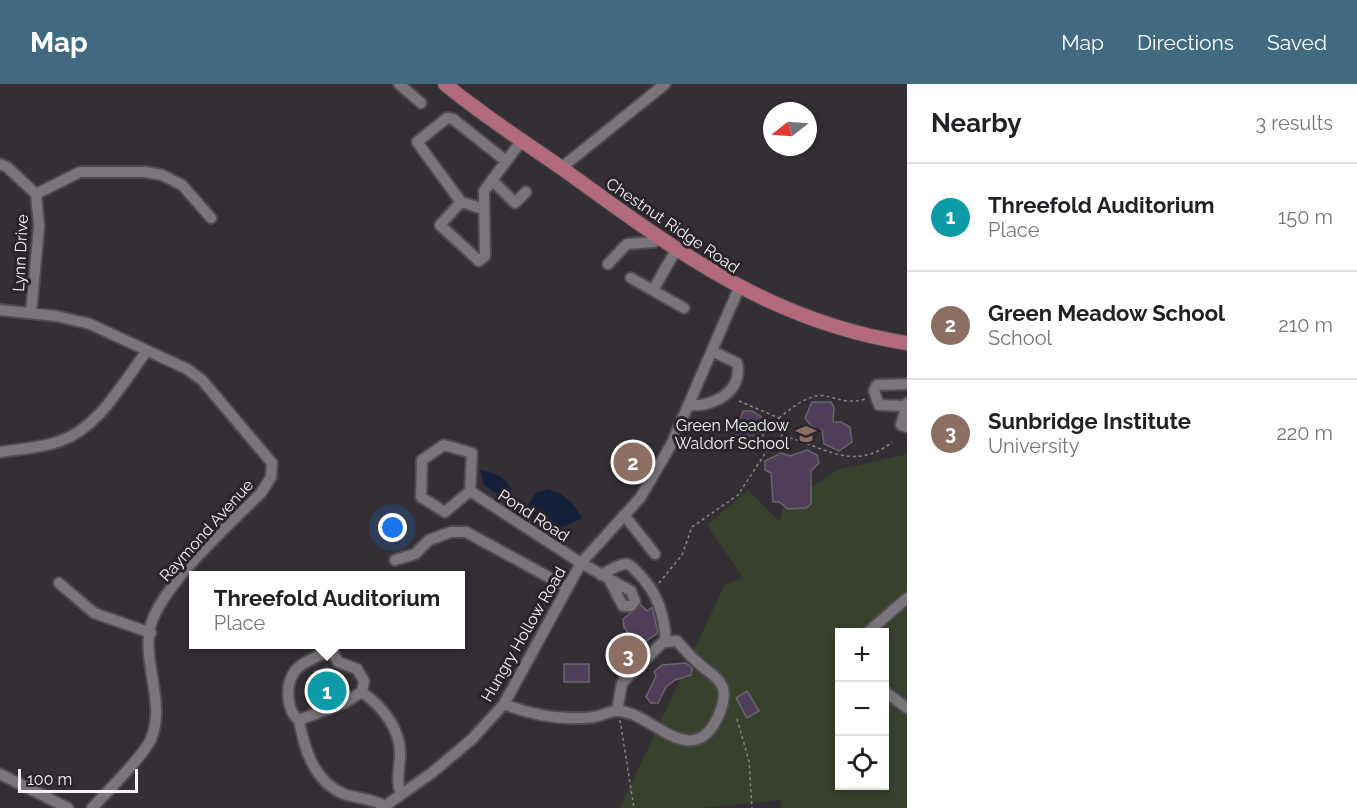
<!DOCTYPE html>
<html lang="en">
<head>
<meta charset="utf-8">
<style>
  :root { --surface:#fff; --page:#f6f6f6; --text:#202124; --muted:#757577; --line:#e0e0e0; --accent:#416a80 }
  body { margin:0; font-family:Raleway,sans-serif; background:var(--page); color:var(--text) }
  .controls { position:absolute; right:18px; bottom:18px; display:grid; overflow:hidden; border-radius:0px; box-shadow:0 3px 9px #0003 }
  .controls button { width:54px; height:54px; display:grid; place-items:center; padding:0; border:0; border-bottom:2px solid var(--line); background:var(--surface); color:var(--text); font:30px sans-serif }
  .compass { position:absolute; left:763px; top:18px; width:54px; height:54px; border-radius:50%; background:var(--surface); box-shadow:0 3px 9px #0003; rotate:253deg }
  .scale { position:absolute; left:18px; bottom:15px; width:120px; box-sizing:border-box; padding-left:6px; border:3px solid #f5f2f5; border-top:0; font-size:16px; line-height:21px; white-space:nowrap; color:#f5f2f5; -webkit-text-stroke:4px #29252a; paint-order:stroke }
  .you { position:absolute; left:393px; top:444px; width:21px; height:21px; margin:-15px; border:4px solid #fff; border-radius:50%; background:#1a73e8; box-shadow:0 0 0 9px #1a73e833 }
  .badge { display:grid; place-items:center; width:39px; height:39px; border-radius:50%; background:var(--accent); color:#fff; font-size:20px; font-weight:700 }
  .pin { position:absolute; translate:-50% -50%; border:3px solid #fff; box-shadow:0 2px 6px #0006 }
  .popup { position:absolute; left:189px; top:487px; width:276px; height:78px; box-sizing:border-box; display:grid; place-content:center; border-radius:0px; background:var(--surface); filter:drop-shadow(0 2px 4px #0005); font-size:20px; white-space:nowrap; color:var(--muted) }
  .popup b { font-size:22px; color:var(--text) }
  .popup::after { content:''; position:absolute; left:50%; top:100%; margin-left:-12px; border:12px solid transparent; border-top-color:var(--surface) }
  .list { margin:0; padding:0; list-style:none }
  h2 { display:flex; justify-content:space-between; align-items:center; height:78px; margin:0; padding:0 24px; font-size:26px }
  h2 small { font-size:20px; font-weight:400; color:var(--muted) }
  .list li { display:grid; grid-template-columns:39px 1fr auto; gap:18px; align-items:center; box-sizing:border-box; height:108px; padding:0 24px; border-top:2px solid var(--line) }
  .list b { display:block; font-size:22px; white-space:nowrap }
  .list p { margin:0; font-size:20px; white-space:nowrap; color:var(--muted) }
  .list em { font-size:20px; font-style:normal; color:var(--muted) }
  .icon { flex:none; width:33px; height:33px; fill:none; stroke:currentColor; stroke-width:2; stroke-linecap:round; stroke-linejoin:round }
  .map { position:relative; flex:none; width:907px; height:724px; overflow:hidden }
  header { display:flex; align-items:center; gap:36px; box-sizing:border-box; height:84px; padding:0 30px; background:var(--accent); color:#fff }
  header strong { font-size:28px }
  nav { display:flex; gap:33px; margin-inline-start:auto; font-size:21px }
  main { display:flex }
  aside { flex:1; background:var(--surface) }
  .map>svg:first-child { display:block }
  .green { fill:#38412c; fill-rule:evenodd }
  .water { fill:#13203a }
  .building { fill:#503d59; stroke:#69656b; stroke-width:1.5 }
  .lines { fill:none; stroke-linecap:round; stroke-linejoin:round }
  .minor-casing { stroke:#4f4c4f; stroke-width:14 }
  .major-casing { stroke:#4f4c4f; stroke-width:16 }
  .path { stroke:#888488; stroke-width:1.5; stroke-dasharray:3 3; stroke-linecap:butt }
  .minor { stroke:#79757a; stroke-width:10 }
  .major { stroke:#b36a7d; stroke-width:14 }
  .labels { text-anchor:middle; stroke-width:6; stroke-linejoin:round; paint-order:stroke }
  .street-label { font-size:16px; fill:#f5f2f5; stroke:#29252a }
  .poi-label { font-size:16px; fill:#f5f2f5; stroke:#29252a; text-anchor:end }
</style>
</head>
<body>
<header>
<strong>Map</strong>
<nav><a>Map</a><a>Directions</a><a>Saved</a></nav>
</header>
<main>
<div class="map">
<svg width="907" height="724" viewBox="0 0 907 724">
  <rect width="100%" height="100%" fill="#332f34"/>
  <!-- green -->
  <path class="green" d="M907,370v354h-125l-1,-8 -80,8h-81l105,-224 18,-6 -36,-53 41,-35 32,32 3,-15 54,-37zM840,548h44v154h-44z"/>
  <!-- water -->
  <path class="water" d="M480,386c18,3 30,9 33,28l-10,1 -19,-15z
    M547,405c17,4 27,14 35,29l-30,14 -28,-21 12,-18z"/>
  <!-- building -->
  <path class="building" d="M812,318h19l3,5 -1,15h8l9,5 2,15 -13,9 -15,-7 -2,-14 -7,1 -10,-13z
    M743,327h9l16,10 -9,26 -26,-8z
    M807,366l10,5 2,8 -8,8v33l-5,4 -18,1 -9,-7h-6l-2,-29 -6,-3v-9l16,-8 9,3z
    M641,521l6,6 5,-4 6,26 -21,14 -13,-20 -1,-8z
    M686,579l6,5 -1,7 -16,5 -9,7 -8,16h-7l-5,-6 10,-21 -2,-4 8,-7z
    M564,580h25v18h-25z
    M327,584l5,1 3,6h6l6,11 -1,7 -31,13 -8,-8 1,-14 5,-2 2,-11z
    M747,607l12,20 -12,7 -11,-20z"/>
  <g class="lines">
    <!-- minor casing -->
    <g class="minor-casing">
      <path id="minor" d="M399,0l22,19
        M0,80l7,3 29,27 44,-22h65l17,3 20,10 29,33
        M561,84l104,-84
        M492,96l23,23 11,-11
        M461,118l-21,23 39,36 6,-5 -1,-65 38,-51
        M483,125l-22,-7 -44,-60 30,-24 6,1 53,42
        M608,180l19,-20 27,-2 4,-3
        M631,194l53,30
        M653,206l23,-40
        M0,226l56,6 34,8 97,45 15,11 70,83 -1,14 -10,16c-30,29 -95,89 -109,128 -13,37 15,80 -1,118 -5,14 -46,55 -59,69
        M31,229l8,-87 -3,-32
        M907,319l-6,22 6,2
        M688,321c23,3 56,-13 49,-42l-25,-12
        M906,322l-27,-1 -5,-14 3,-6 30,-1
        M444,361l28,8 -2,38 -25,21 -24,-15 1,-37z
        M0,368c19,-3 42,-4 60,-11 39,-13 63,-59 87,-90
        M470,407l111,72 50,28 4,10 -4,5h-8l-13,-25
        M624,431l31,39
        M395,476l20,-6 14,-14 22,-8h15l101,55
        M601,491c6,-3 19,-12 26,-11 4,1 8,6 11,9 20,20 26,41 28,69
        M59,499l35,30 57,20
        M868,548l39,-34
        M884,607l23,17
        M504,620c30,12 58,17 90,13 7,-1 16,-6 22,-6 33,-3 78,67 104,1 12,-31 -6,-34 -24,-51 -7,-6 -13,-13 -19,-20l-14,1 -41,41 -5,28
        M299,636c-13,-9 -14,-36 -4,-49 8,-10 26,-16 37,-21l6,12 19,7 7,12 -2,11
        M0,690l68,34
        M385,722c-13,-8 -27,-7 -41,-12 -30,-12 -40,-46 -45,-74l45,-17 18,-11c21,15 40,38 38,66 -1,14 -4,23 1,36
        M382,724l51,-36 39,-33 32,-35 77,-141 59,-65 31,-53 68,-157"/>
    </g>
    <!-- major casing -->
    <g class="major-casing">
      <path id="major" d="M445,0c37,31 78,57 118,85 109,79 206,153 344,174"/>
    </g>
    <!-- path -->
    <path class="path" d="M739,317l40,17 3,18
      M779,334c10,-8 23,-19 37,-22 14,-3 26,10 50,3
      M659,499l23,-28 10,-28 46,-32 30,-46 14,-13c39,8 70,38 110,6
      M737,635l12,42 3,47
      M620,636l14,88"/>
    <!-- minor -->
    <use href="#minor" class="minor"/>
    <!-- major -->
    <use href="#major" class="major"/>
  </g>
  <!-- icons -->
  <defs>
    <g id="school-bare" transform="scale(1.62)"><path d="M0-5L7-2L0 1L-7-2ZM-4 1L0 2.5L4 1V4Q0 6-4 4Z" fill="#8d6e63" stroke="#29252a" stroke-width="2.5" paint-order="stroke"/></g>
  </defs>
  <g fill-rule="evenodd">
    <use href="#school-bare" x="806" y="350"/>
  </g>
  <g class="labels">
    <!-- street labels -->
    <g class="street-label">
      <text transform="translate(673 141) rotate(34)" y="6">Chestnut Ridge Road</text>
      <text transform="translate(20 169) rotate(-87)" y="6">Lynn Drive</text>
      <text transform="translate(534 431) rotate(33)" y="6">Pond Road</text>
      <text transform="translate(206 446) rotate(-48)" y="6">Raymond Avenue</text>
      <text transform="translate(523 550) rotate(-60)" y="6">Hungry Hollow Road</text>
    </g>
    <!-- poi labels -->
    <g class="poi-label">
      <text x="789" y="347">Green Meadow<tspan x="789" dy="18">Waldorf School</tspan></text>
    </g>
  </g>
</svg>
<div class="controls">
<button>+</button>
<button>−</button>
<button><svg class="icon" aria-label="locate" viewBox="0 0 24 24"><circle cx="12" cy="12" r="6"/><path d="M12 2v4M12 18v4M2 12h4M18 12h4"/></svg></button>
</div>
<svg class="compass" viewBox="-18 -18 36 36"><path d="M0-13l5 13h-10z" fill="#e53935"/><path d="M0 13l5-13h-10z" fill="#757577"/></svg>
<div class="scale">100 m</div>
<div class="you"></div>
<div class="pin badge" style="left:327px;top:607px;background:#0f9aa8">1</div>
<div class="popup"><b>Threefold Auditorium</b>Place</div>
<div class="pin badge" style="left:633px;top:378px;background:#8d6e63">2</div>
<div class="pin badge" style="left:628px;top:571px;background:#8d6e63">3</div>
</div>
<aside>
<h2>Nearby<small>3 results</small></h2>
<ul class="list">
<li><span class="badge" style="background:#0f9aa8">1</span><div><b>Threefold Auditorium</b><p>Place</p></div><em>150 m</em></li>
<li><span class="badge" style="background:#8d6e63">2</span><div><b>Green Meadow School</b><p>School</p></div><em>210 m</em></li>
<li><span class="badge" style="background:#8d6e63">3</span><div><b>Sunbridge Institute</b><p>University</p></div><em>220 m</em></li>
</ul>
</aside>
</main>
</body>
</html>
